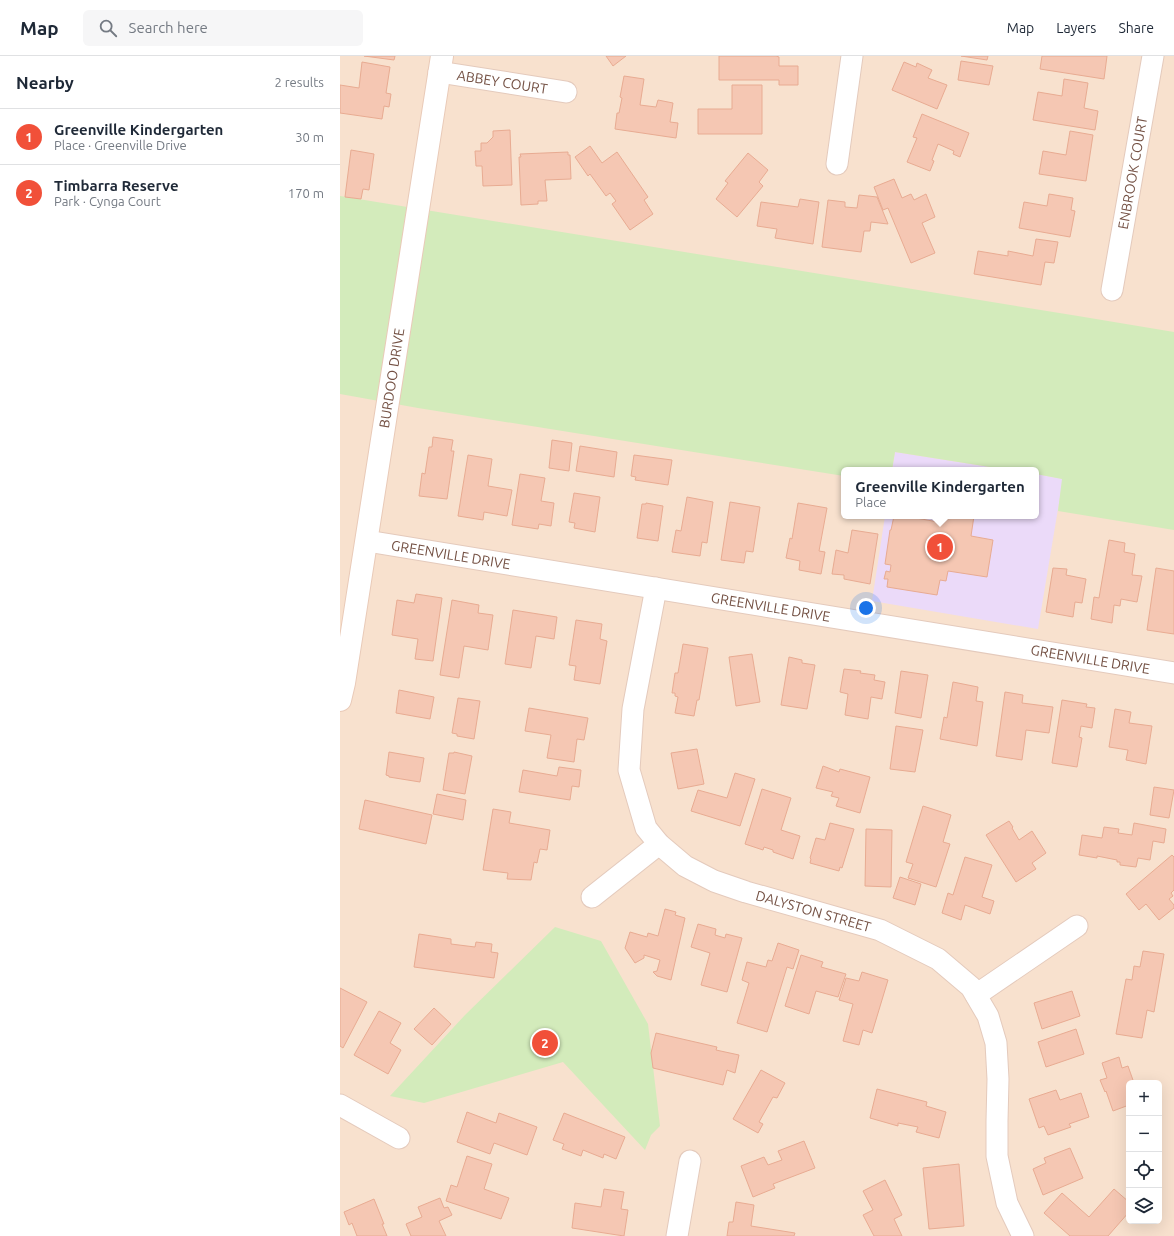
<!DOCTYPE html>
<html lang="en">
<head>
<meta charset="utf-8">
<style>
  :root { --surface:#fff; --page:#f6f6f7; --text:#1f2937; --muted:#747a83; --line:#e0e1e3; --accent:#f15039 }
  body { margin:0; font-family:Ubuntu,sans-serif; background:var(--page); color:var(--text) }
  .controls { position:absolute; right:12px; bottom:12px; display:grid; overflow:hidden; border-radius:6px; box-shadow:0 4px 16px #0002 }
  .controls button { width:36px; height:36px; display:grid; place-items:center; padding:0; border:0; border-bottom:1px solid var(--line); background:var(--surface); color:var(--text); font:20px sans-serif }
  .you { position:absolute; left:526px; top:552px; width:14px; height:14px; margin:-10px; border:3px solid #fff; border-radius:50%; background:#1a73e8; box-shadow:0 0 0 6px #1a73e833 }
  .badge { display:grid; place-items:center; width:26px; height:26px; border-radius:50%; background:var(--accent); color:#fff; font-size:13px; font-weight:700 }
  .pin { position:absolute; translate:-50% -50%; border:2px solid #fff; box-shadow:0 1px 4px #0006 }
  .popup { position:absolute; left:501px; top:411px; width:198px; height:52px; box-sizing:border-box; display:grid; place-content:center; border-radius:6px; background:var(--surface); filter:drop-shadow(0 1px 3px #0005); font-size:13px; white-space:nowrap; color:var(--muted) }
  .popup b { font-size:15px; color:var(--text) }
  .popup::after { content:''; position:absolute; left:50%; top:100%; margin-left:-8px; border:8px solid transparent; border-top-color:var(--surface) }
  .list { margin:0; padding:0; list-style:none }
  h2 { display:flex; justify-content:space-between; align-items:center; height:52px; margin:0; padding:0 16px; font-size:17px }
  h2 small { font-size:13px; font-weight:400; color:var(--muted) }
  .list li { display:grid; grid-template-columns:26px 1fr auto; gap:12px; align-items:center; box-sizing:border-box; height:56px; padding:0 16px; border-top:1px solid var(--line) }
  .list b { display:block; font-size:15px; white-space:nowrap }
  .list p { margin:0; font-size:13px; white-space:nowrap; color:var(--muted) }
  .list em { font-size:13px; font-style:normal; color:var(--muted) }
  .icon { flex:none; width:22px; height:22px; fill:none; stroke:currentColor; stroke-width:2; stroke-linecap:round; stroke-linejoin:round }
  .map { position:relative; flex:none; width:834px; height:1180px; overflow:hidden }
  header { display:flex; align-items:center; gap:24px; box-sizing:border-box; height:56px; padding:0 20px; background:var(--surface); border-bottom:1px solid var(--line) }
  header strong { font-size:19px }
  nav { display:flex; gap:22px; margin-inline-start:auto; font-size:14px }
  .search { width:280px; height:36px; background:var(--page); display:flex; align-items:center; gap:10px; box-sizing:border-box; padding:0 14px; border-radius:6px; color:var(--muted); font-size:15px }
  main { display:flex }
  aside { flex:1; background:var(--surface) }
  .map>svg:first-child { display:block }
  .residential { fill:#f8e1ce; fill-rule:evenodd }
  .education { fill:#ebdaf9 }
  .green { fill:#d3ebbb }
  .building { fill:#f5c7b3; stroke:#e8ab92 }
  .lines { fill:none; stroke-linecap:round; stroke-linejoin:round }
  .street-casing { stroke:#e4cabc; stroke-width:23 }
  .secondary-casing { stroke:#e9cab8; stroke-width:24 }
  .street { stroke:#fff; stroke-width:21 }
  .secondary { stroke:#fff; stroke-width:22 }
  .labels { text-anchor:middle; stroke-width:4; stroke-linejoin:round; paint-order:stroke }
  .street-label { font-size:14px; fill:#745144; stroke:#fff2e5 }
</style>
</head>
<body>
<header>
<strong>Map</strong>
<div class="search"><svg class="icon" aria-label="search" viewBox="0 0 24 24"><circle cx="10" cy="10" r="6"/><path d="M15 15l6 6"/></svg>Search here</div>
<nav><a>Map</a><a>Layers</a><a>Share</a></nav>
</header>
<main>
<aside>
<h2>Nearby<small>2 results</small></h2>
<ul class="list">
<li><span class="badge">1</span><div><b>Greenville Kindergarten</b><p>Place · Greenville Drive</p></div><em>30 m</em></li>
<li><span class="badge">2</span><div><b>Timbarra Reserve</b><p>Park · Cynga Court</p></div><em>170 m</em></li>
</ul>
</aside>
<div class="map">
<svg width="834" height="1180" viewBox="0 0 834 1180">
  <rect width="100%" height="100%" fill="#feeedd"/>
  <!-- residential -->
  <path class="residential" d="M0,0h834v1180h-834zM504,414h192v46h-192zM789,1027h30v138h-30z"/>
  <!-- education -->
  <path class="education" d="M555,396l114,18h-117z
    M696,418l27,5 -25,150 -166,-28 13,-85h151z"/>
  <!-- green -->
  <path class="green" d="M0,140l738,120 96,16v198l-116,-19 4,-32 -26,-5v-4h-27l-114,-18 -3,18h-48v6l-426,-68 -78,-14z
    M215,871l46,14 47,83 12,102 -9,9 -6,15 -82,-88 -139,41 -34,-7 75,-81z"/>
  <!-- building -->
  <path class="building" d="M24,0h31l-1,4z
    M266,0h20l-13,10z
    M379,0h57l3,1v9h19v19h-19v-5h-60z
    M621,0h27l-1,4z
    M702,0h65l-3,23 -64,-10z
    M621,5l32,5 -4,19 -31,-5z
    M22,6l28,5 -4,26 5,1 -2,13 -5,-1 -2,13 -42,-6v-28l19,3z
    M564,6l12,5 1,-4 15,7 -4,8 19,7 -10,24 -45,-19z
    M284,20l20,3 -4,26 16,2 2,-7 15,3 -3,19 8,1 -2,15 -61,-9 2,-16h2l3,-15 -2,-1z
    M724,23l24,4 -4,25 14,3 -3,19 -62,-10 5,-28 24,4z
    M392,29h30v49h-64v-25h34z
    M582,58l47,19 -9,24 -7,-3 1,-3 -16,-7 -6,16 2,1 -4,10 -23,-9 10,-24 -4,-1z
    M170,74l2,55 -29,1 -1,-20h-6l-1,-15h6v-8h6l6,-6v-6z
    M730,75l23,4 -7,46 -47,-7 4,-23 23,4z
    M250,90l12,17 15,-11 31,45 -4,3 9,14 -23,16 -18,-26 4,-3 -6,-8 -4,3 -16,-22 -2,2 -13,-19z
    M11,94l23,4 -5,36 -6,-1 -2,10 -16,-2z
    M228,96v3h2l1,24 -26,1 2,21h-9v3l-17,1 -2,-48h2l-1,-3z
    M408,97l20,17 -9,12 4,4 -26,31 -21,-18 12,-16 -3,-2z
    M554,123l8,19 9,-4 3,6 12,-6 9,23 -13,6 13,30 -24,10 -23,-55 -5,2 -9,-23z
    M709,138l24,4 -2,12 4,1 -5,26 -51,-9 5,-26 23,4z
    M519,139l18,2 11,27 -17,-2 -1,9h-6l-3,21 -39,-5 6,-47 17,2v5l12,1z
    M460,143l19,3 -6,42 -38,-6 2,-9 -20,-3 4,-24 37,5z
    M696,183l22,3 -4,21 -9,-1 -4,23 -67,-11 4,-23 30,5v-5l25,5z
    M93,381l20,3 -2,11h3l-7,48 -28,-3 3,-23 3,1 4,-27h3z
    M212,384l20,3 -3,28 -20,-3z
    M240,390l37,6 -3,25 -38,-6z
    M128,399l24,4 -4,27 24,4 -5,26 -23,-4 -1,8 -25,-4z
    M294,399l38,5 -4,25 -33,-5 1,-3 -5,-1z
    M180,418l25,4 -4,23 13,2 -3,23 -12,-2 -1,5 -26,-4z
    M234,437l26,4 -5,35 -21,-4 1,-5 -6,-1z
    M347,441l26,5 -6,41 -5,-1 -2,14 -28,-4 4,-22 5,1z
    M390,446l30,5 -7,45 -7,-1 -2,12 -23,-3z
    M306,447l17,3 -5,35 -21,-3 5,-34h4z
    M458,447l29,5 -8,43 6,1 -4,22 -22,-4 1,-9 -14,-3 4,-20 2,1z
    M554,460h22v2l22,4 1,-6h35l-3,20 22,4 -6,37 -39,-6 -2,10 -6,-1 -3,15 -50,-8 1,-8h-4l2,-8 4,1 1,-7 -6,-1 5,-34h1z
    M512,474l26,4 -8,50 -26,-5v-4l-12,-1 4,-24 12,3z
    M769,484l16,3 -1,9 11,2 -3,21 10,1 -5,26 -16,-3 -1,7 -6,-1 -2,18 -21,-4 3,-22 5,1z
    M713,512l14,1 -1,6 20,4 -4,24 -7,-1 -2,15 -27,-5z
    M816,512l18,3v63l-27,-4z
    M76,538l26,4 -9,63 -18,-2 3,-20 -26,-4 5,-35 17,3z
    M112,544l27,5 -1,8 15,2 -5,35 -24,-4 -5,32 -19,-3z
    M173,554l44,7 -3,22 -18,-3 -5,32 -26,-4z
    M236,564l26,4 -2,15 7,2 -7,43 -26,-4 2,-14 -7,-1z
    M343,588l25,4 -9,52h-2l-3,16 -19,-3 3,-16 -3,-1v-3h-3l3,-20h3z
    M412,598l8,48 -24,4 -7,-49z
    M449,601l13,3v3l13,2 -8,44 -26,-4z
    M504,613l17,2 -1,2 15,2 -1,5 11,2 -3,17 -11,-2 -3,22 -23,-4 3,-21 -8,-2z
    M561,615l27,4 -7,43 -26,-5z
    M613,626l25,5 -2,14 7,1 -6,44 -37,-7 4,-22 3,1z
    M59,634l35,7 -4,22 -34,-6z
    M665,636l18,3 -1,8 31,4 -4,26 -23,-3 -4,30 -26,-4z
    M118,642l22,3 -6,38 -17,-3v-2l-5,-1z
    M722,644l25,4 -1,3 9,1 -3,20 -11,-2 -2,11 3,1 -5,29 -25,-4z
    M189,652l59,10 -4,22 -7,-1 -3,23 -27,-4 4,-23 -26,-4z
    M775,653l16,3 -2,11 23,3 -6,38 -20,-4 2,-10 -19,-3z
    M556,670l27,4 -8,42 -25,-3z
    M357,693l7,35 -26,5 -7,-36z
    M49,696l35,6 -4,24 -31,-5v-1l-3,-1z
    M114,696l18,4 -7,38 -22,-4 6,-37h5z
    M483,710l16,6 1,-3 30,8 -10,36 -24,-7 3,-8 -8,-2 2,-4 -17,-4z
    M219,711l22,3 -2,17 -7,-1 -2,14 -51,-8 4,-22 34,6z
    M395,717l20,6 -15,47 -49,-15 7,-21 29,8z
    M814,731l20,3 -5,28 -19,-3z
    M422,733l29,9 -10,32 19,6 -7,23 -20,-7v-2l-9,-3 -1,3 -18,-6z
    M97,738l29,6 -3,20 -30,-6z
    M25,744l67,15 -6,29 -67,-15z
    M583,750l28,9 -8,27 7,2 -14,43 -28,-9 5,-14 -7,-2z
    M153,753l18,3 -2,11 41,7 -3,20 -7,-1 -3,14 -3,-1 -3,18 -24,-1 1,-6 -25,-3z
    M669,765l4,6 -1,1 7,12 13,-9 14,22 -14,10 4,6 -20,13 -30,-47z
    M490,767l24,6 -12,39 -2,-1 -1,4 -29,-8 1,-4 -1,-1 6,-20 9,2z
    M794,767l32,6 -2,14 -11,-2 -3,19 -12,-2 -2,9 -16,-2v-3h-3v-2l-20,-4v2l-18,-3 3,-20 20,3 2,-11 15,2 -1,4 14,2z
    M526,773l26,1 -1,57 -26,-1z
    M832,799l2,2v33l-3,3 2,3 -4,3 5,6v3l-15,12 -13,-16 -7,6 -13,-16z
    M625,801l27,8 -10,32 12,4 -4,13 -25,-9 -4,15 -19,-7 6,-20 5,2z
    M560,821l21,7 -6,21 -22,-7z
    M325,853l11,3 -1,3 10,3 -14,62 -14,-4 -4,-4 4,-1 3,-11 -16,-5v3l-9,5 -10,-15 5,-16 17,5 1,-4 10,3z
    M358,868l18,5 -1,6 10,3 1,-4 16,4 -15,54 -26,-7 9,-32 -19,-6z
    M79,878l32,5v5l24,3 1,-5 16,2 -1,8 7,1 -4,25 -80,-11z
    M438,887l21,7 -6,19 -6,-2 -20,65 -30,-9 12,-40 -7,-3 5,-18 19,5 2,-7 4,1z
    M803,895l21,3 -10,58 -7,-2 -5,28 -26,-4 10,-55 6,1 2,-14 6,1z
    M461,899l22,7 -2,5 25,7 -8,23 -22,-6 -7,23 -24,-8z
    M522,916l26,8 -16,53 -9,-3 -4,15 -16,-4 10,-37 -14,-4 7,-22 13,3z
    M0,932l27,14 -24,46 -3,-2z
    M732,935l8,25 -38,13 -8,-26z
    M94,952l17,16 -19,21 -18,-16z
    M39,955l22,12 -11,20 11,7 -13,24 -34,-19z
    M736,973l8,25 -38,13 -8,-25z
    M316,977l61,14 -1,3 23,5 -4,18 -8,-3 -4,15 -70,-17 -2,-15z
    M779,1001l3,11 6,-2 6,17h-5v22l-16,6 -7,-20 -1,1 -5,-12 7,-2 -5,-15z
    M421,1014l24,13 -8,15 -4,-1 -14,25 4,2 -5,9 -25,-14z
    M537,1033l50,13 -1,4 20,6 -7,26 -23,-6 2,-5 -20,-4v3l-28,-8z
    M716,1034l4,10 21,-7 8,24 -20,7 2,3 -23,8 -4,-9 -5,2 -10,-29z
    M127,1056l29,11 3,-10 38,14 -10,28 -33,-12 -4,11 -33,-12z
    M224,1057l61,24 -9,22 -12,-5 -1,4 -20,-8 -2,6 -19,-7 2,-5 -11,-4z
    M464,1085l11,27 -42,16 2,4 -22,9 -12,-31 23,-9 4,8 14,-5 -4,-9z
    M730,1092l13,30 -40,17 -10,-26 13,-6 -2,-5z
    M127,1100l25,8 -8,25 25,9 -8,21 -55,-18 5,-16 6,2z
    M619,1108l5,62 -35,3 -6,-61z
    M545,1124l17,35 -8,4 8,17h-28l-11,-21 10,-5 -10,-19z
    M264,1133l20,3 -3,17 7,1 -4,26 -52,-8 3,-25 26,4z
    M774,1133l15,13v10l-21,24h-38l-26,-23 18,-20 27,24z
    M100,1142l4,10 4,-1 4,8 -13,6 7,15h-35l-5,-12 16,-7 -4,-10z
    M34,1143l10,25h-2l5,12h-30l-5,-13 -3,2 -5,-13z
    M396,1146l18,3 -3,21 44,7 -1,3h-67l2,-14h4z"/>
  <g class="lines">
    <!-- street casing -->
    <g class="street-casing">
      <g id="street">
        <path id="s1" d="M99,16l127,20"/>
        <path d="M497,108l15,-108"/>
        <path id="s2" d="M772,234l41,-234"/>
        <path id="s3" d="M27,485l807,132"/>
        <path id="s4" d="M316,532l-23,121 -4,61 17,58 13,16 26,22 29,15 32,11 134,38 58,29 33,28 17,29 8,27 2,36 -1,42v35l10,47 16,33"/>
        <path d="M252,841l67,-53"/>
        <path d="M636,939l101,-69"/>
        <path d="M0,1049l59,33"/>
        <path d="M337,1180l13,-75"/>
      </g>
    </g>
    <!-- secondary casing -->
    <g class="secondary-casing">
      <g id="secondary">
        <path id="s5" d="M0,644l4,-17 98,-627"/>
      </g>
    </g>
    <!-- street -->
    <use href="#street" class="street"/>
    <!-- secondary -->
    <use href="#secondary" class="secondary"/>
  </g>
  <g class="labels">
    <!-- street labels -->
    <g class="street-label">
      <text dy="5" stroke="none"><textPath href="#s1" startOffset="64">ABBEY COURT</textPath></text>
      <text dy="5" stroke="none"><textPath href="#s2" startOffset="119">ENBROOK COURT</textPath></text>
      <text dy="5" stroke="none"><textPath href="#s5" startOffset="326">BURDOO DRIVE</textPath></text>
      <text dy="5" stroke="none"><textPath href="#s3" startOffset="85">GREENVILLE DRIVE</textPath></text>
      <text dy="5" stroke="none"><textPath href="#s3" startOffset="409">GREENVILLE DRIVE</textPath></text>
      <text dy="5" stroke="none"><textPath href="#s3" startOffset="733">GREENVILLE DRIVE</textPath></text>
      <text dy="5" stroke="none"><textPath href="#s4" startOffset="436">DALYSTON STREET</textPath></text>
    </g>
  </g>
</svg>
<div class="controls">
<button>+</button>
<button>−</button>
<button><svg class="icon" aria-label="locate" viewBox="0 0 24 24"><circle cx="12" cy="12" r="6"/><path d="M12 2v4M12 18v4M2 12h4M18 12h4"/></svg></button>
<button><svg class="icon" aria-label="layers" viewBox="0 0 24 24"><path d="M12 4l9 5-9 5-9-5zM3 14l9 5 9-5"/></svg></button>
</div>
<div class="you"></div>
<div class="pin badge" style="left:600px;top:491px">1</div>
<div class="popup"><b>Greenville Kindergarten</b>Place</div>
<div class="pin badge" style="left:205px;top:987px">2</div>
</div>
</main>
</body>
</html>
